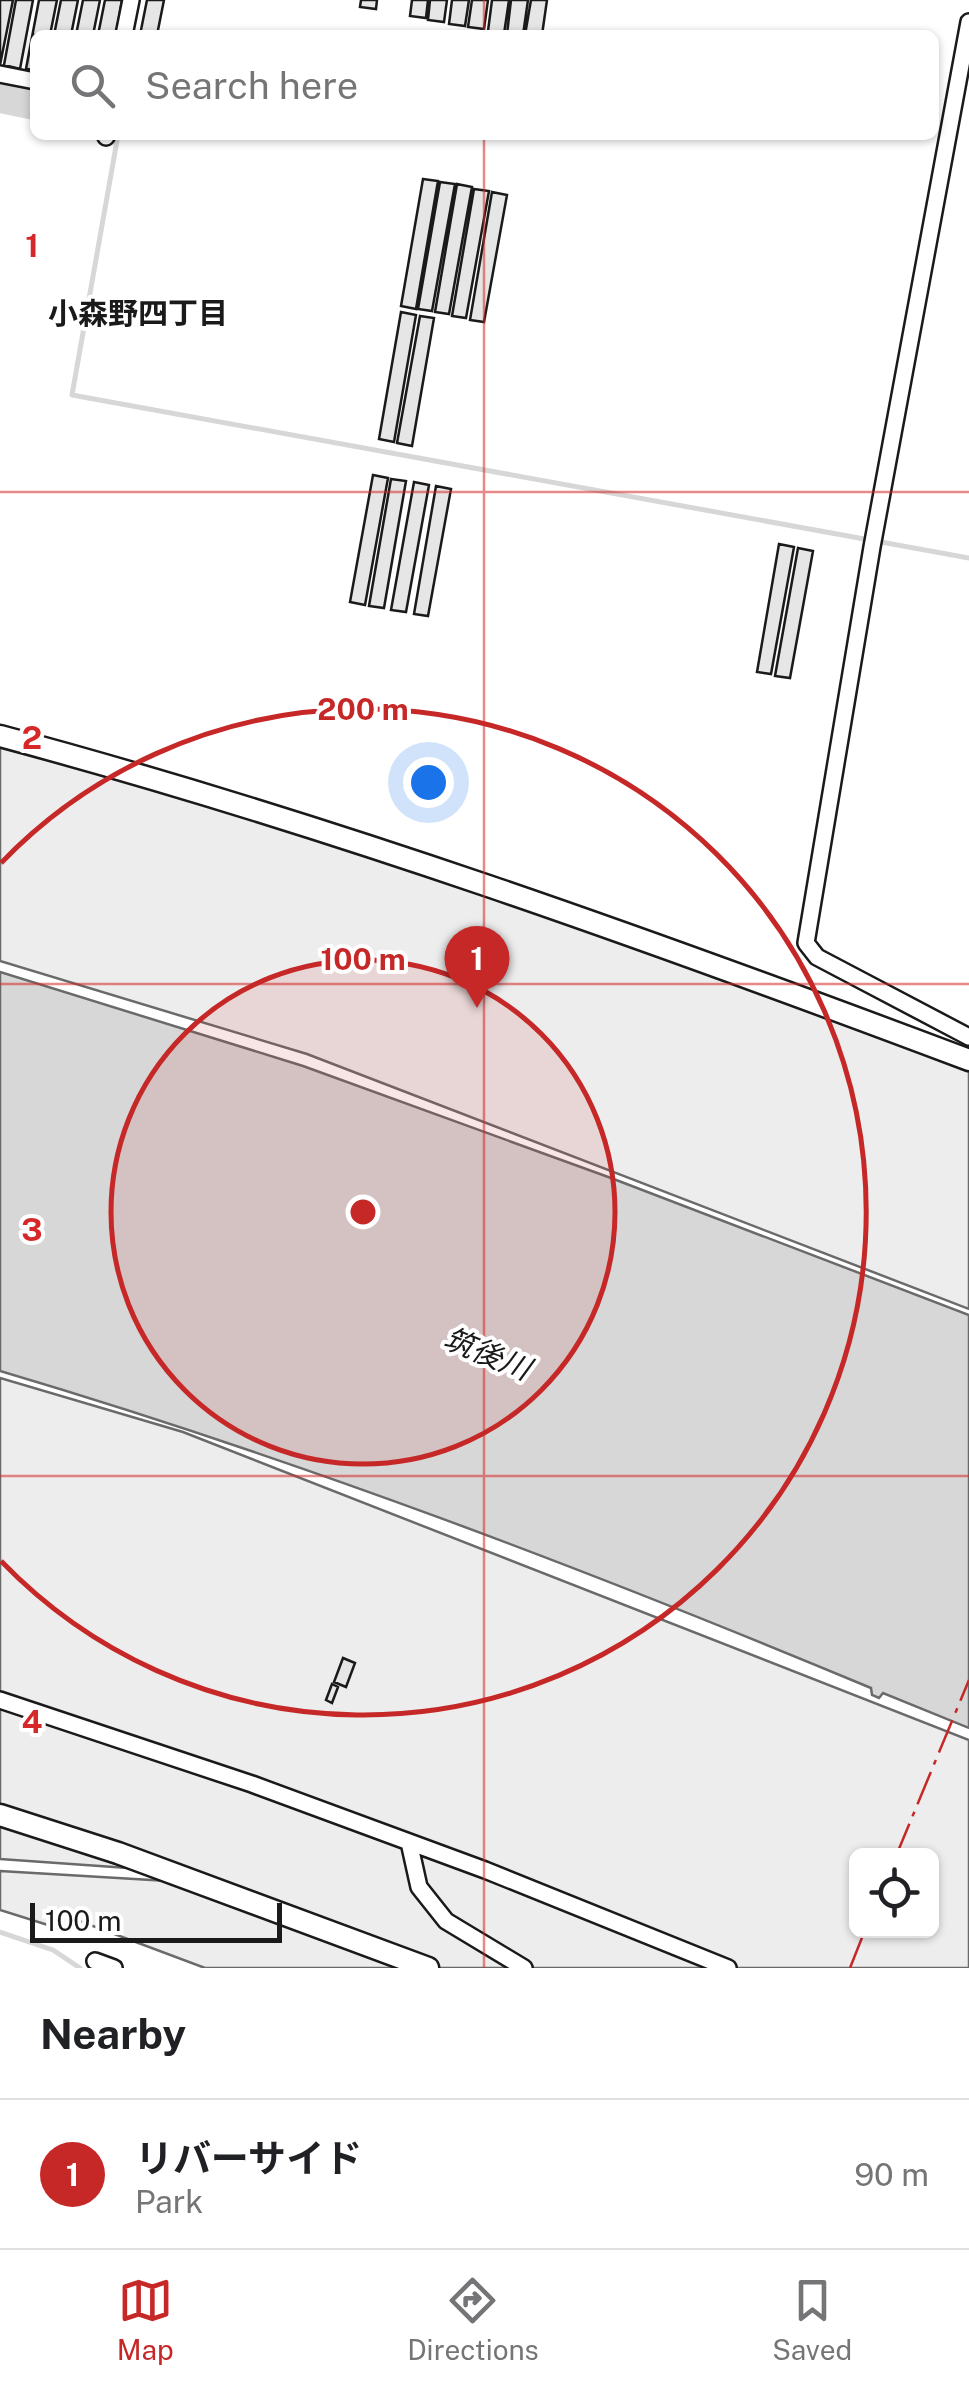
<!DOCTYPE html>
<html lang="en">
<head>
<meta charset="utf-8">
<style>
  :root { --surface:#fff; --page:#f2f2f2; --text:#202124; --muted:#757577; --line:#e0e0e0; --accent:#c62828 }
  body { margin:0; font-family:"Public Sans","Noto Sans JP",sans-serif; background:var(--page); color:var(--text) }
  .controls { position:absolute; right:30px; bottom:30px; display:grid; overflow:hidden; border-radius:15px; box-shadow:0 2px 8px #0004 }
  .controls button { width:90px; height:90px; display:grid; place-items:center; padding:0; border:0; border-bottom:2px solid var(--line); background:var(--surface); color:var(--text); font:50px sans-serif }
  .scale { position:absolute; left:30px; bottom:25px; width:252px; box-sizing:border-box; padding-left:10px; border:5px solid #1a1a1a; border-top:0; font-size:28px; line-height:35px; white-space:nowrap; color:#1a1a1a; -webkit-text-stroke:8px #fff; paint-order:stroke }
  .you { position:absolute; left:428px; top:782px; width:35px; height:35px; margin:-25px; border:8px solid #fff; border-radius:50%; background:#1a73e8; box-shadow:0 0 0 15px #1a73e833 }
  .badge { display:grid; place-items:center; width:65px; height:65px; border-radius:50%; background:var(--accent); color:#fff; font-size:32px; font-weight:700 }
  .pin { position:absolute; translate:-50% -82px; filter:drop-shadow(0 2px 5px #0008) }
  .pin::after { content:''; position:absolute; top:52px; width:35px; height:30px; background:inherit; clip-path:polygon(0 0,100% 0,50% 100%) }
  .list { margin:0; padding:0; list-style:none }
  h2 { display:flex; justify-content:space-between; align-items:center; height:130px; margin:0; padding:0 40px; font-size:42px }
  h2 small { font-size:32px; font-weight:400; color:var(--muted) }
  .list li { display:grid; grid-template-columns:65px 1fr auto; gap:30px; align-items:center; box-sizing:border-box; height:150px; padding:0 40px; border-top:2px solid var(--line) }
  .list b { display:block; font-size:38px; white-space:nowrap }
  .list p { margin:0; font-size:32px; white-space:nowrap; color:var(--muted) }
  .list em { font-size:32px; font-style:normal; color:var(--muted) }
  .icon { flex:none; width:55px; height:55px; fill:none; stroke:currentColor; stroke-width:2; stroke-linecap:round; stroke-linejoin:round }
  .map { position:relative; flex:none; width:969px; height:1968px; overflow:hidden }
  .search { position:absolute; background:var(--surface); box-shadow:0 2px 8px #0004; left:30px; right:30px; top:30px; height:110px; display:flex; align-items:center; gap:25px; box-sizing:border-box; padding:0 35px; border-radius:15px; color:var(--muted); font-size:38px }
  .sheet { height:280px; background:var(--surface) }
  nav { display:flex; justify-content:space-around; align-items:center; box-sizing:border-box; height:140px; border-top:2px solid var(--line); background:var(--surface); font-size:28px; color:var(--muted) }
  nav a { display:grid; justify-items:center; gap:5px }
  nav .on { color:var(--accent) }
  .map>svg:first-child { display:block }
  .green { fill:#ededed; stroke:#6a6a6a; stroke-width:2.5; fill-rule:evenodd }
  .water { fill:#d7d7d7; stroke:#6a6a6a; stroke-width:2.5 }
  .lines { fill:none; stroke-linecap:round; stroke-linejoin:round }
  .stream { stroke:#d7d7d7; stroke-width:5 }
  .river { stroke:#d7d7d7; stroke-width:30 }
  .building { fill:#e6e6e6; stroke:#1a1a1a; stroke-width:2.5 }
  .minor-casing { stroke:#1a1a1a; stroke-width:20 }
  .tertiary-casing { stroke:#1a1a1a; stroke-width:25 }
  .minor { stroke:#fff; stroke-width:15 }
  .tertiary { stroke:#fff; stroke-width:20 }
  .power { stroke:#c62828; stroke-width:2.5; stroke-dasharray:35 8 5 8; stroke-linecap:butt }
  .grid { fill:none; stroke:#d62828; stroke-width:2.5; stroke-opacity:0.55 }
  .ring { fill:none; stroke:#c62828; stroke-width:5 }
  .labels { text-anchor:middle; stroke-width:8; stroke-linejoin:round; paint-order:stroke }
  .neighbourhood-label { font-size:30px; font-weight:bold; fill:#1a1a1a; stroke:#fff }
  .water-label { font-size:30px; font-style:italic; fill:#1a1a1a; stroke:#fff }
  .grid-label { font-size:32px; text-anchor:middle; font-weight:bold; fill:#d62828; stroke:#fff; stroke-width:8; stroke-linejoin:round; paint-order:stroke }
  .centre { fill:#c62828; stroke:#fff; stroke-width:5 }
  .ring-label { font-size:30px; text-anchor:middle; font-weight:bold; fill:#c62828; stroke:#fff; stroke-width:8; stroke-linejoin:round; paint-order:stroke }
</style>
</head>
<body>
<div class="map">
<svg width="969" height="1968" viewBox="0 0 969 1968">
  <rect width="100%" height="100%" fill="#fff"/>
  <!-- green -->
  <path class="green" d="M0,744l142,37 427,141 400,148v239l-662,-255 -307,-93z
    M0,1378l183,54 786,308v228h-546l-423,-147zM856,1856h76v74h-76z
    M0,1825l128,43 -128,-9z
    M0,1871l168,10 234,87h-197l-128,-48 -10,11 -67,-21z"/>
  <!-- water -->
  <path class="water" d="M0,972l303,94 308,112 358,137v413l-86,-35 -4,5 -7,-3 -1,-7c-285,-119 -574,-229 -871,-317z"/>
  <g class="lines">
    <!-- stream -->
    <path class="stream" d="M118,135l-46,260 897,163
      M0,1932l53,18 27,18"/>
    <!-- river -->
    <path class="river" d="M0,98l35,7"/>
  </g>
  <!-- building -->
  <path class="building" d="M0,0h13l-13,65z
    M16,0h17l-13,69 -16,-4z
    M39,0h18l-7,35h-15v35l-9,-1z
    M61,0h17l-7,35h-17z
    M83,0h17l-7,35h-17z
    M105,0h17l-6,35h-18z
    M147,0h17l-7,35h-17z
    M361,0h16l-1,9 -16,-2z
    M412,0h16l-2,18 -16,-2z
    M430,0h17l-3,22 -16,-2z
    M452,0h17l-4,26 -16,-2z
    M472,0h16l-4,29 -16,-2z
    M492,0h17l-5,34 -16,-3z
    M511,0h17l-5,35 -16,-1z
    M531,0h16l-5,35h-17z
    M423,179l15,2 -22,128 -15,-3z
    M440,182l15,2 -23,127 -14,-2z
    M457,184l15,3 -23,127 -14,-2z
    M474,189l15,2 -23,127 -14,-2z
    M492,192l15,3 -23,127 -14,-2z
    M401,312l15,3 -22,127 -15,-3z
    M420,316l14,2 -22,128 -15,-3z
    M373,475l15,3 -23,127 -15,-3z
    M391,479l15,2 -22,127 -15,-2z
    M414,482l15,3 -23,127 -15,-2z
    M436,486l15,3 -23,127 -14,-2z
    M779,544l15,3 -23,127 -14,-2z
    M798,548l15,3 -23,127 -15,-2z
    M343,1658l12,5 -9,24 -12,-5z
    M332,1684l6,3 -6,16 -6,-3z"/>
  <g class="lines">
    <!-- minor casing -->
    <g class="minor-casing">
      <path id="minor" d="M969,22l-97,525 -66,396 11,14 152,80
        M124,35l7,-35
        M0,74l35,7
        M106,137v-2
        M0,1700l252,84 233,86 243,98
        M409,1842l10,45 27,34 78,47
        M95,1961l19,7"/>
    </g>
    <!-- tertiary casing -->
    <g class="tertiary-casing">
      <path id="tertiary" d="M0,736c329,88 650,204 969,324
        M0,1815l118,38 310,115"/>
    </g>
    <!-- minor -->
    <use href="#minor" class="minor"/>
    <!-- tertiary -->
    <use href="#tertiary" class="tertiary"/>
    <!-- power -->
    <path class="power" d="M896,1856l73,-176
      M850,1968l15,-38"/>
  </g>
  <!-- grid -->
  <path class="grid" d="M484,0v35M484,135v1833M0,492h969M0,984h969M0,1476h969"/>
  <!-- distance rings -->
  <circle cx="363" cy="1212" r="252" fill="#c62828" fill-opacity=".12"/>
  <g class="ring">
    <circle cx="363" cy="1212" r="252"/>
    <path d="M1 863A503 503 0 1 1 1 1561"/>
  </g>
  <g class="labels">
    <!-- neighbourhood labels -->
    <g class="neighbourhood-label">
      <text x="138" y="324">小森野四丁目</text>
    </g>
    <!-- water labels -->
    <g class="water-label">
      <text transform="translate(487 1354) rotate(22)" y="10">筑後川</text>
    </g>
  </g>
  <g class="grid-label">
    <text x="32" y="257">1</text>
    <text x="32" y="749">2</text>
    <text x="32" y="1241">3</text>
    <text x="32" y="1733">4</text>
  </g>
  <circle cx="363" cy="1212" r="15" class="centre"/>
  <g class="ring-label">
    <text x="363" y="720">200 m</text>
    <text x="363" y="970">100 m</text>
  </g>
</svg>
<div class="controls">
<button><svg class="icon" aria-label="locate" viewBox="0 0 24 24"><circle cx="12" cy="12" r="6"/><path d="M12 2v4M12 18v4M2 12h4M18 12h4"/></svg></button>
</div>
<div class="scale">100 m</div>
<div class="you"></div>
<div class="pin badge" style="left:477px;top:1008px">1</div>
<div class="search"><svg class="icon" aria-label="search" viewBox="0 0 24 24"><circle cx="10" cy="10" r="6"/><path d="M15 15l6 6"/></svg>Search here</div>
</div>
<section class="sheet">
<h2>Nearby<small></small></h2>
<ul class="list">
<li><span class="badge">1</span><div><b>リバーサイド</b><p>Park</p></div><em>90 m</em></li>
</ul>
</section>
<nav>
<a class="on"><svg class="icon" aria-label="map" viewBox="0 0 24 24"><path d="M3 6l6-2 6 2 6-2v14l-6 2-6-2-6 2zM9 4v14M15 6v14"/></svg>Map</a>
<a><svg class="icon" aria-label="directions" viewBox="0 0 24 24"><path d="M12 3l9 9-9 9-9-9zM9 14v-3h6M13 9l2 2-2 2"/></svg>Directions</a>
<a><svg class="icon" aria-label="saved" viewBox="0 0 24 24"><path d="M7 4h10v16l-5-4-5 4z"/></svg>Saved</a>
</nav>
</body>
</html>
